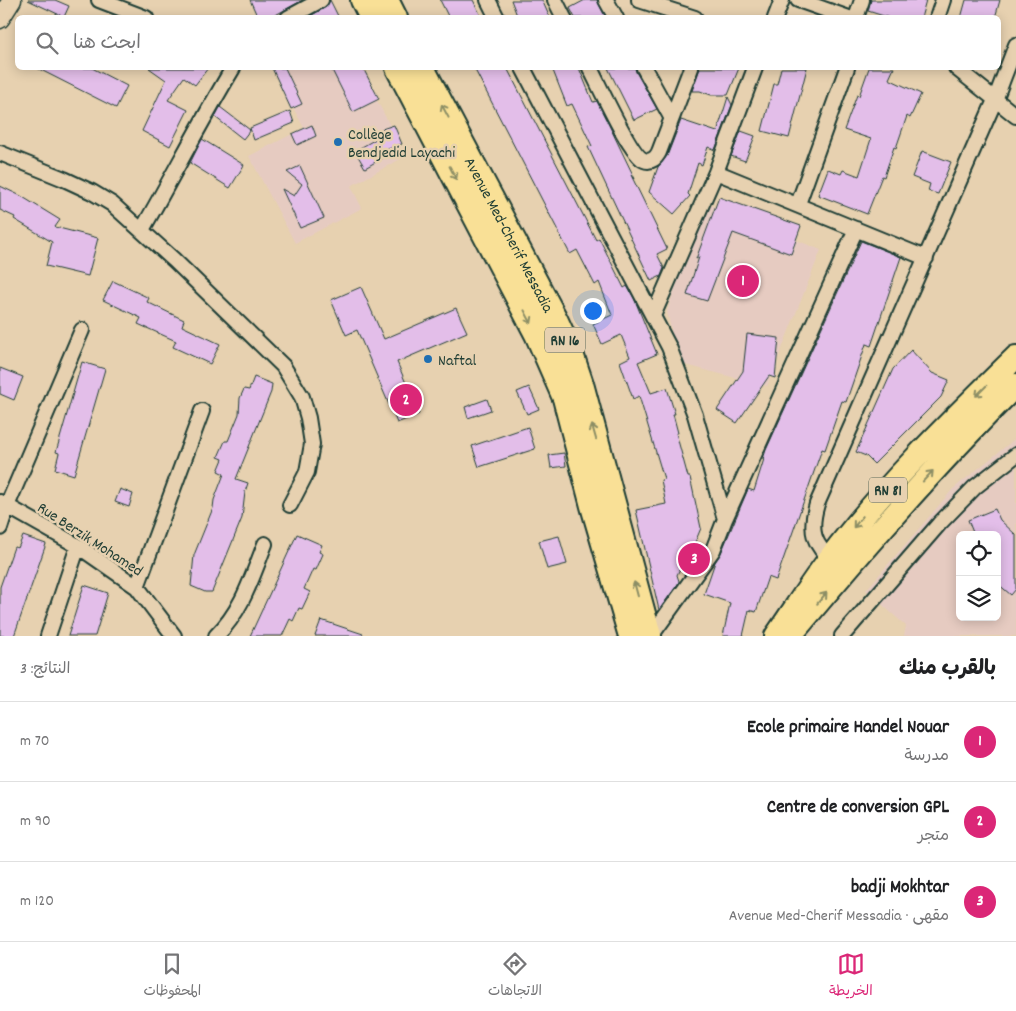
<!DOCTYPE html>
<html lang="ar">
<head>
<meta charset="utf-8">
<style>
  :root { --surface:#fff; --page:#f2f2f2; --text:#202124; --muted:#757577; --line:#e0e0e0; --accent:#db2777 }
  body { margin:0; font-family:Dekko,"Playpen Sans Arabic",sans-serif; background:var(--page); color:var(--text); direction:rtl }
  .controls { position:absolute; right:15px; bottom:15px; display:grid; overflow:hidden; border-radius:8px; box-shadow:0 2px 12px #0003 }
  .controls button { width:45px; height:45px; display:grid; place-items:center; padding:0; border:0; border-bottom:1px solid var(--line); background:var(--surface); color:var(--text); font:25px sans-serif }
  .you { position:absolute; left:592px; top:310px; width:18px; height:18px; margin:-12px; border:4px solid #fff; border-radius:50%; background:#1a73e8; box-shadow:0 0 0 8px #1a73e833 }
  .badge { display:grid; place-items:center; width:32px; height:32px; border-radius:50%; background:var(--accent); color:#fff; font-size:16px; font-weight:700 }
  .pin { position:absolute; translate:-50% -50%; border:2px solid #fff; box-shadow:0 1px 5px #0006 }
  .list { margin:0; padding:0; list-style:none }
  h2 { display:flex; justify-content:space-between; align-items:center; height:65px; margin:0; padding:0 20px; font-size:21px }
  h2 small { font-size:16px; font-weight:400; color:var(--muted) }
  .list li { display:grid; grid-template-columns:32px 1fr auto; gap:15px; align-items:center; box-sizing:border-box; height:80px; padding:0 20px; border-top:1px solid var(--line) }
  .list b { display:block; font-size:19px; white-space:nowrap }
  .list p { margin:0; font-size:16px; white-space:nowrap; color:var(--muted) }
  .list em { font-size:16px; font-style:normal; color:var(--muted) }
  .icon { flex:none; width:28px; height:28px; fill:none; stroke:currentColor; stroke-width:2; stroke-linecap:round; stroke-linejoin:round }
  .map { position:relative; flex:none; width:1016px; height:636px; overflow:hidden; direction:ltr }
  .search { position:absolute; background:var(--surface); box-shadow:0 2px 12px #0003; left:15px; right:15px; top:15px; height:55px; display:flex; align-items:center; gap:12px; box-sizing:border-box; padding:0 18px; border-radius:8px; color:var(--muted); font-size:19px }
  .sheet { height:305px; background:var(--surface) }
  nav { display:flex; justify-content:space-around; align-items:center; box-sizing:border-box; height:70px; border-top:1px solid var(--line); background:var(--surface); font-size:14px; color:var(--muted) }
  nav a { display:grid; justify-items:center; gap:2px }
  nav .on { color:var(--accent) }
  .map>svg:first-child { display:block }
  .built { fill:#e6cbc1; fill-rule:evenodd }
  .building { fill:#e3bee9; stroke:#1f3d34 }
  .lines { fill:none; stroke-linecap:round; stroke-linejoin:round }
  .minor-casing { stroke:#1f3d34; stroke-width:18 }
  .tertiary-casing { stroke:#1f3d34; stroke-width:21 }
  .primary-casing { stroke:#1f3d34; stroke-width:26 }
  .trunk-casing { stroke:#1f3d34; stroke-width:28 }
  .minor { stroke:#e7d1b0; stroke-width:14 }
  .tertiary { stroke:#e7d1b0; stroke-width:18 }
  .primary { stroke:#f9e096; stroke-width:22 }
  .trunk { stroke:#f9e096; stroke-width:24 }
  .oneway { stroke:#8c8e65 }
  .poi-dot { fill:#1f6fb2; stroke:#e7d1b0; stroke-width:2 }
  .labels { text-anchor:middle; stroke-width:5; stroke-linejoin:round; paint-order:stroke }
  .shield { fill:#e7d1b0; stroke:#5b6959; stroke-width:1 }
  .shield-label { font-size:15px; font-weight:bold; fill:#1f3d34 }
  .poi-label { font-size:16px; fill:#1f3d34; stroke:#e7d1b0; text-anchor:start }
  .street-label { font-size:16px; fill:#1f3d34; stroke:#e7d1b0 }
</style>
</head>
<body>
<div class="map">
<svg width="1016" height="636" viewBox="0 0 1016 636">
  <rect width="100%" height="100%" fill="#e7d1b0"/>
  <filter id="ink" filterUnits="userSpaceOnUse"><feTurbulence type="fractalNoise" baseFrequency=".02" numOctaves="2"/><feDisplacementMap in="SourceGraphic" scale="10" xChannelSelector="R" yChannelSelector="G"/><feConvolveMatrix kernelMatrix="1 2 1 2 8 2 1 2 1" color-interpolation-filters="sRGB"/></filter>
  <g filter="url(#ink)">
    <!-- built -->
    <path class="built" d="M272,68h88l46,88 -55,30 11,22 -67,35 -46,-87 55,-28z
      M705,203l116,47 -54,136 -89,-23 -11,-52z
      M1016,438v198h-112l2,-10 -40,-36 87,-101zM960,535h37v82h-37z"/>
    <!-- building -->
    <path class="building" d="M28,0h27l14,6 -5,11z
      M250,0h53l-33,18h-12z
      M330,0l9,18h-32l19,-11z
      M440,0h33l9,18h-33z
      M511,0h31l8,18h-32z
      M585,0h12l9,18h-31l-5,-10z
      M871,0h55l-5,18h-31l-22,-7z
      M966,0h34l-5,18h-34z
      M37,68h55l35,18 -11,22z
      M149,68h59l-13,17 -11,-8 -16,23 20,10 -18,36 -28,-15 24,-51z
      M272,68h13l17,36 -11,5z
      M331,68h32l16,31 -26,13z
      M474,68h33l89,172 3,-2 25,50 3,-2 7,12 23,56 -19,8 13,31 16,-5 8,26h-2l5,19h-2l12,44h2l11,51 -12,29 -4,1 -8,17 2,6 -1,3 -19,26 -23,-100 30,-6 -5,-24 3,-1 -25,-83 -6,3 -13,-37 10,-5 -9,-22 -19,9 -9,-20 19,-9 -13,-33 -4,3 -18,-35 -7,4z
      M552,68h27l14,34 4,-1 11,22 27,56 -4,-4 36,74 -10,5 7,14 -3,8 -10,5 -63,-134 4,-1 -20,-42 -5,2z
      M608,68h27l1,4 21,37 -23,11z
      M700,68h39l-11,27h-17l-11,-4h-8z
      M781,68h26l-18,70 -27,-7 12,-47h3z
      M869,68h25l-5,11 32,15 -11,24 -3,-2 -11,32 -2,-1 -10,30 -2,-1 -15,38 -49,-19 10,-26 13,5 2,-4 16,6 12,-37 -27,-9 13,-35 2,1z
      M728,97l4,8 -17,45 -7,-3 -6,18 -4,-2 -10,31 2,2 -16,18 -25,-22 9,-25 9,-11 14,-36 36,12z
      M220,107l30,23 -7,9 -28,-22z
      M290,111l4,12 -40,17 -4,-12z
      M312,125l4,11 -19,9 -5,-11z
      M394,125l8,19 -19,7 3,5 -21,12 -10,-17 26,-15 -2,-6z
      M741,131l14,5 -10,25 -14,-5z
      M202,139l42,26 -14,23 -40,-25z
      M922,151l29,11 -13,32 -10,-3 2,-7 -18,-7z
      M300,166l24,52 -24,10 -18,-39 12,7 8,-12 -15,-12z
      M0,186l21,10 39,24 -5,7 43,11 -10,38 -42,-10 6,-24 -38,-23 1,-2 -15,-7z
      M719,197l82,29 -10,28 -58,-21 -26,68 -20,-6 12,-38 -3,2z
      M861,241l40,16 -30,89 -5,-2 -20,58 -4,-1 -17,49 -3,-1 -46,131 -8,-3 -12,35 -7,-2 -6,26h-20l7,-33 -26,-9 11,-32 6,-9 27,-64 6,2 10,-32h-1l3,-9z
      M113,281l36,17 -2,4 37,18 -2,6 38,18 -10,20 -37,-17 3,-6 -38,-17 3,-6 -38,-18z
      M361,287l23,52 72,-31 11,24 -70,30 22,52 -22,9 -40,-93 -11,5 -15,-35z
      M747,334l32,4 -4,40 -6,-2 -32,47 -20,-13 26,-39z
      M911,350l21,23 17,7 -8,17 -67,67 -8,-8 -10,-4 37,-83z
      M82,362l23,7 -31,106 -19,-6 4,-16 -3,-1z
      M0,368l23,9 -9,23 -14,-6z
      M254,377l18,7 -1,8 -35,87 12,4 -3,9 -3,26 -30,74h-7l-14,-6 3,-31 19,-47 1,-8 10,-26 -6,-3 5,-12 -5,-2 7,-16h3l11,-27 1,-16 4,-9 5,1z
      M529,387l10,22 -12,5 -10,-22z
      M487,399l4,11 -23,8 -3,-11z
      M528,427l7,22 -56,18 -7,-21z
      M564,453l2,13 -15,2 -2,-13z
      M120,489l13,5 -4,13 -14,-5z
      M995,509l5,11 16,15v54l-5,6 -14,-12v-48h-23l-6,-15z
      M297,534l25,11 -3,7 4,2 -7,16 -3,-1 -9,20 6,3 -8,17 -3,-1 -6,13 -3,-2 -8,17h-32z
      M23,536l23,8 -32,92h-14v-49l14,-40 4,1z
      M559,536l8,28 -20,5 -8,-28z
      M84,585l24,8 -13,43h-27z
      M321,620l42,14v2h-48z"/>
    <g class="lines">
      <!-- minor casing -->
      <g class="minor-casing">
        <path id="minor" d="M99,0l47,18
          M488,0l9,18
          M555,0l9,18
          M606,0l10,18
          M639,0l56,18
          M798,0l51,18
          M288,18l33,-18
          M775,18l7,-18
          M856,18l6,-18
          M937,18l6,-18
          M523,68l146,279 26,68 30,104
          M590,68c8,15 41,88 54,92 7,3 12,-2 15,-8l32,-84
          M644,68l27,49
          M956,68l60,48
          M0,153l64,26 28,13 20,12 62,56 109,106 19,31 6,21 4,26 -5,28 -17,33
          M716,172l210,86
          M798,204l49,-136
          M142,230c31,-54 59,-109 91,-162
          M653,316l63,-144 39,-104
          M0,502l78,44 59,41 37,49
          M0,528l7,-22 75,-176
          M835,563c-22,-18 -26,-32 -18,-59l178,-404 21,-55
          M137,587l65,-176
          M48,636l30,-90
          M216,636c26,-25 36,-59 49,-92
          M651,636l62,-86 12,-31 131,-290
          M842,636l97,-112 36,-37 41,-32"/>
      </g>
      <!-- tertiary casing -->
      <g class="tertiary-casing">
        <path id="tertiary" d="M0,19l12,-19"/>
      </g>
      <!-- primary casing -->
      <g class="primary-casing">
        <path id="primary" d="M796,629c70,-84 142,-166 220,-244
          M776,636c18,-26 35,-53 54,-78 55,-73 121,-137 186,-201"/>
      </g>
      <!-- trunk casing -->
      <g class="trunk-casing">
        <g id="trunk">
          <path d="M363,0l9,18"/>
          <path d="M386,0l9,18"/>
          <path d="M398,68l139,266 28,64 28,108 38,130"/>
          <path id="s1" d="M422,68l133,251 16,35 10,30 68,252"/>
        </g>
      </g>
      <!-- minor -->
      <use href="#minor" class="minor"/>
      <!-- tertiary -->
      <use href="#tertiary" class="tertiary"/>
      <!-- primary -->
      <use href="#primary" class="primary"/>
      <!-- trunk -->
      <use href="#trunk" class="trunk"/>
    </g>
    <!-- one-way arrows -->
    <defs><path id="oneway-shaft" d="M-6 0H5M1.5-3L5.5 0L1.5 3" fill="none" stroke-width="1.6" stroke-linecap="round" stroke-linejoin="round" transform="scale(1.25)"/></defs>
    <g class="oneway">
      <use href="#oneway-shaft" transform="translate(445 111) rotate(-118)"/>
      <use href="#oneway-shaft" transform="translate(453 173) rotate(63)"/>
      <use href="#oneway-shaft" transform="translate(528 317) rotate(62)"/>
      <use href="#oneway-shaft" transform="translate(981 391) rotate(135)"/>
      <use href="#oneway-shaft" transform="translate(594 432) rotate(-106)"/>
      <use href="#oneway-shaft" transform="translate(928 476) rotate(-47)"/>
      <use href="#oneway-shaft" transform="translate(858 522) rotate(129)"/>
      <use href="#oneway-shaft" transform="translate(636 589) rotate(-105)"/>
      <use href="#oneway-shaft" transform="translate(822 598) rotate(-50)"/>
    </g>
  </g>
  <!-- markers -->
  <g class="poi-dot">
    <circle cx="338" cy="142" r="5"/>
    <circle cx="428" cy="359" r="5"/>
  </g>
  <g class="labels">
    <!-- shield labels -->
    <g class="shield">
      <rect x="545" y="327.5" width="40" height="25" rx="4"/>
      <rect x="869" y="477.5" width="38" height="25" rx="4"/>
    </g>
    <g class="shield-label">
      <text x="565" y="345">RN 16</text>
      <text x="888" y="495">RN 81</text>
    </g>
    <!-- poi labels -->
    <g class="poi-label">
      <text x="348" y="139">Collège<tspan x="348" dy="18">Bendjedid Layachi</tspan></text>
      <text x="438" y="365">Naftal</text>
    </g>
    <!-- street labels -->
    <g class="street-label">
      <text dy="6" stroke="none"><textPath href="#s1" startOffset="188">Avenue Med-Cherif Messadia</textPath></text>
      <text transform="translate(91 538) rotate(33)" y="6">Rue Berzik Mohamed</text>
    </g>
  </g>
</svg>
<div class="controls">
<button><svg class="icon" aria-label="locate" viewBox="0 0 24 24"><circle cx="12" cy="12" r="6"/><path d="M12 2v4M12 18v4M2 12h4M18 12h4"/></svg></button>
<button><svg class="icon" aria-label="layers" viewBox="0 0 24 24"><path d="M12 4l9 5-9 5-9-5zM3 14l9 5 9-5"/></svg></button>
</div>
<div class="you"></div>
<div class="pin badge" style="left:743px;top:281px">1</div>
<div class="pin badge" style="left:406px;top:400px">2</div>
<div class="pin badge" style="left:694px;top:559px">3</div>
<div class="search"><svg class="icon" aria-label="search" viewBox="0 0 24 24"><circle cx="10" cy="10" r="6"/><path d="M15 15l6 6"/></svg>ابحث هنا</div>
</div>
<section class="sheet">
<h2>بالقرب منك<small>النتائج: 3</small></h2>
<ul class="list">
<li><span class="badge">1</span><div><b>Ecole primaire Handel Nouar</b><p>مدرسة</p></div><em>70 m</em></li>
<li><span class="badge">2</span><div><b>Centre de conversion GPL</b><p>متجر</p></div><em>90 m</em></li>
<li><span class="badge">3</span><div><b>badji Mokhtar</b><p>مقهى · Avenue Med-Cherif Messadia</p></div><em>120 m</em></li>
</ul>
</section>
<nav>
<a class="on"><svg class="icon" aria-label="map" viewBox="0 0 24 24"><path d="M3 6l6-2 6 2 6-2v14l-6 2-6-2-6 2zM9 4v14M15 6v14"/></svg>الخريطة</a>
<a><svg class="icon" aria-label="directions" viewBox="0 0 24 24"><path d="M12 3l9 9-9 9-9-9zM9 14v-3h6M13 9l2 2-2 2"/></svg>الاتجاهات</a>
<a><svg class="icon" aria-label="saved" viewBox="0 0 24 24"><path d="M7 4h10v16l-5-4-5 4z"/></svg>المحفوظات</a>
</nav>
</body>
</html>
